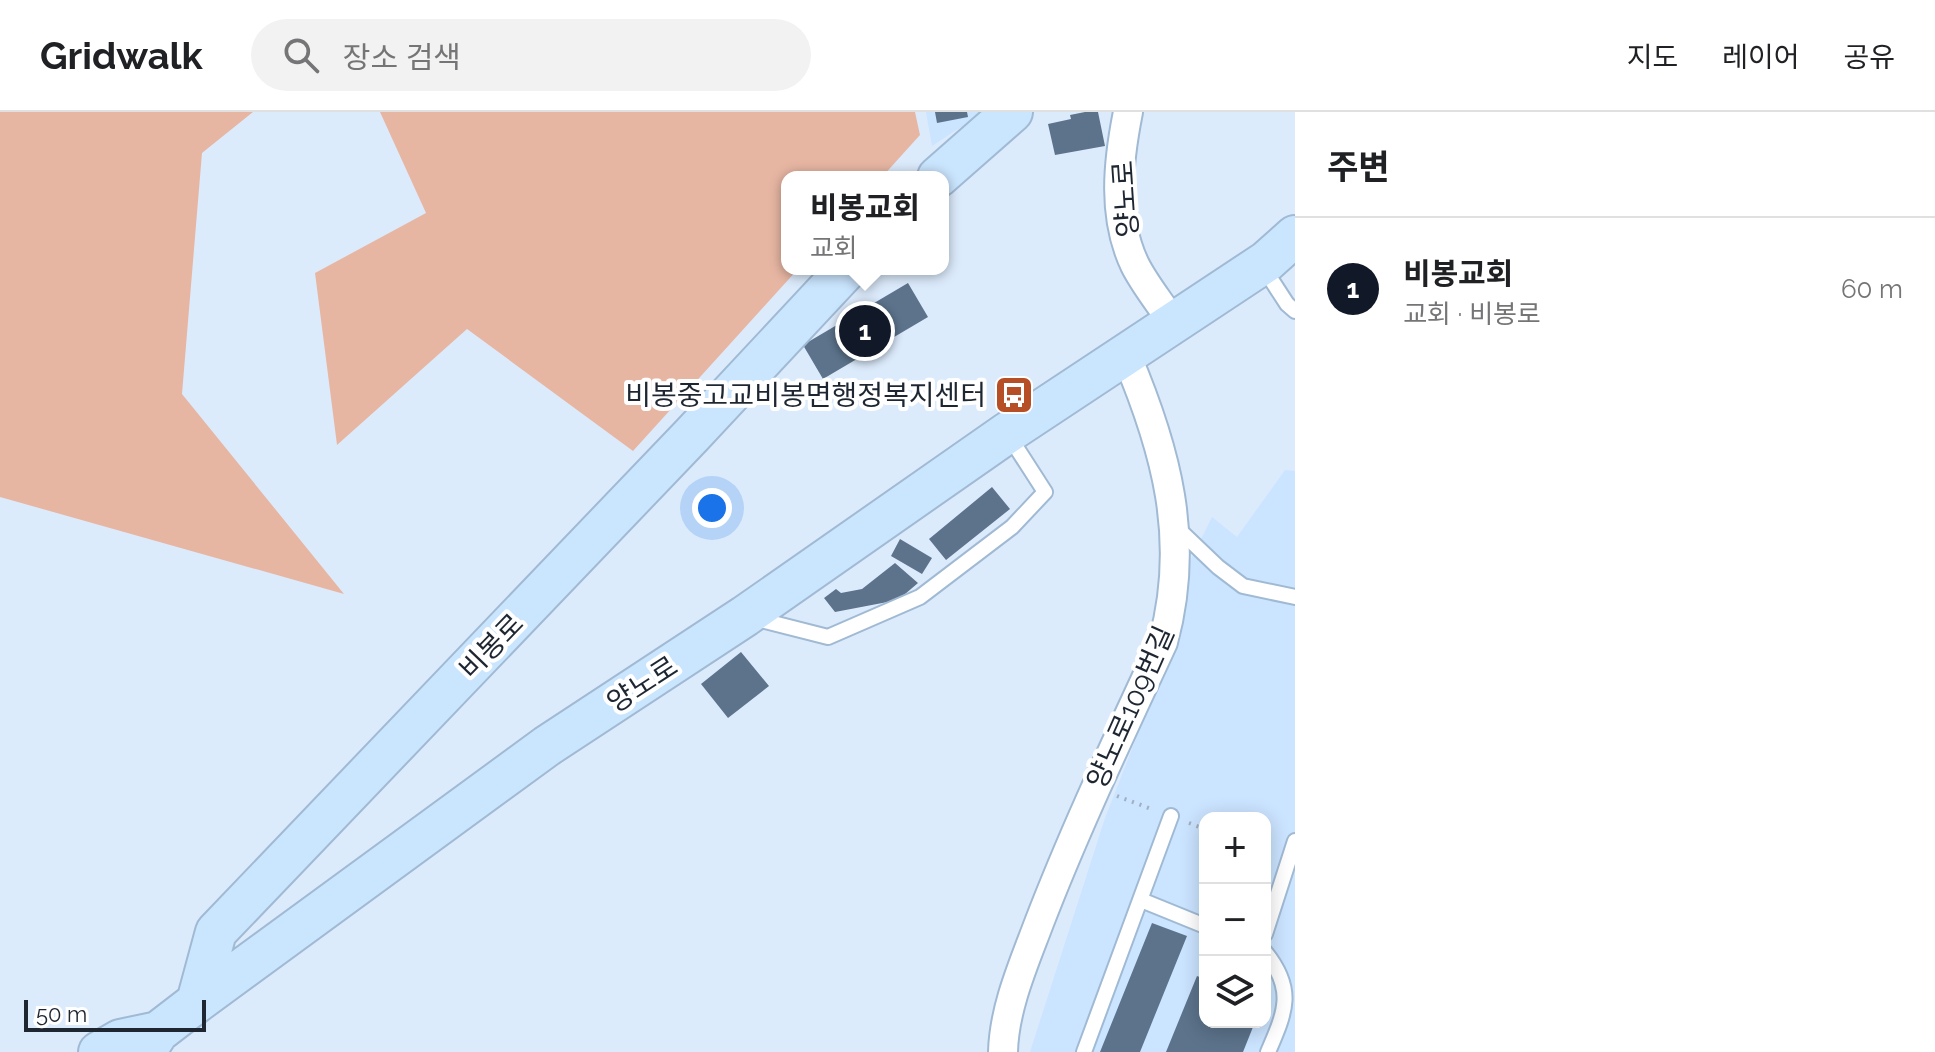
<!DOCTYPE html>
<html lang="ko">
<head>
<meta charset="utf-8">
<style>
  :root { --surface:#fff; --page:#f2f2f2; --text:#202124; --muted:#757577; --line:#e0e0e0; --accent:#111827 }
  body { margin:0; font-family:Raleway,"Noto Sans KR",sans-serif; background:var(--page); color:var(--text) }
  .controls { position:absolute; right:24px; bottom:24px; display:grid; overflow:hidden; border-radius:16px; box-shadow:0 4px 20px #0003 }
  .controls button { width:72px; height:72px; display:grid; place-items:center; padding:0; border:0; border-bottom:2px solid var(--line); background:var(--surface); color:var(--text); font:40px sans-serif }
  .scale { position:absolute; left:24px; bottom:20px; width:182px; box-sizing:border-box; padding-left:8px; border:4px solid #1d2631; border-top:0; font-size:22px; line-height:28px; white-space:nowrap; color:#1d2631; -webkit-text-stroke:6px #fff; paint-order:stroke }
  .you { position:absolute; left:712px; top:396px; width:28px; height:28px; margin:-20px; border:6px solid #fff; border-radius:50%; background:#1a73e8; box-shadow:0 0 0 12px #1a73e833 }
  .badge { display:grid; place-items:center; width:52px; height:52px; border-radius:50%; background:var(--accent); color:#fff; font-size:26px; font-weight:700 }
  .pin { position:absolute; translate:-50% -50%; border:4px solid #fff; box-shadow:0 2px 8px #0006 }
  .popup { position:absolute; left:781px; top:59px; width:168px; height:104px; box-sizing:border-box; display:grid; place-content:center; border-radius:16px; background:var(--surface); filter:drop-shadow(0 2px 6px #0005); font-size:26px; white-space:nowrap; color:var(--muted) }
  .popup b { font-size:30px; color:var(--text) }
  .popup::after { content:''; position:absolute; left:50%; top:100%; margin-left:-16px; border:16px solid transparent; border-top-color:var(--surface) }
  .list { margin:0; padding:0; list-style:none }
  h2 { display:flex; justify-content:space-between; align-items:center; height:104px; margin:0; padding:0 32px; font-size:34px }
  h2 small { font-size:26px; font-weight:400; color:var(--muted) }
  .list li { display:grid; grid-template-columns:52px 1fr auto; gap:24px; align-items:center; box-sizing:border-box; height:144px; padding:0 32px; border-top:2px solid var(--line) }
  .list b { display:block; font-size:30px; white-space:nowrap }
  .list p { margin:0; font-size:26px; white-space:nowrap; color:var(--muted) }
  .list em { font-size:26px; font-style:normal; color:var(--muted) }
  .icon { flex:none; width:44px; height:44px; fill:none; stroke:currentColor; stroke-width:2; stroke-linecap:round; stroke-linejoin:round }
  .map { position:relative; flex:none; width:1295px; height:940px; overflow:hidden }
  header { display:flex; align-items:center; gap:48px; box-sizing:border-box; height:112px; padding:0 40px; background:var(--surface); border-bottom:2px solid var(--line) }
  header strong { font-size:38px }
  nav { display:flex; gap:44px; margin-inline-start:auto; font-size:28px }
  .search { width:560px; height:72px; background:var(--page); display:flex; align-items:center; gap:20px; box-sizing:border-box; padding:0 28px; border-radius:44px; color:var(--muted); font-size:30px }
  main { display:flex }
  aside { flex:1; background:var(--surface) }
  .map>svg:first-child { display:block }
  .built { fill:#cbe4ff; fill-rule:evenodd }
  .green { fill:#e7b6a3 }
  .building { fill:#5c738b }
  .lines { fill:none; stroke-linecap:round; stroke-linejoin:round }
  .lane-casing { stroke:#a1bad4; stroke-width:18 }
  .street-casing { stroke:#a1bad4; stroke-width:32 }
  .secondary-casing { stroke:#a1bad4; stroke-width:44 }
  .path { stroke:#a2afbf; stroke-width:4; stroke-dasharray:2 6; stroke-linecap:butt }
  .lane { stroke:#fff; stroke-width:14 }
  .street { stroke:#fff; stroke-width:28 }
  .secondary { stroke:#cae5fe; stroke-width:40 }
  .labels { text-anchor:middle; stroke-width:8; stroke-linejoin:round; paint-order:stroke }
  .street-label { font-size:28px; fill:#1d2631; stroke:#fff }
  .poi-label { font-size:28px; fill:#1d2631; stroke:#fff; text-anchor:end }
</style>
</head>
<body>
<header>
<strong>Gridwalk</strong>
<div class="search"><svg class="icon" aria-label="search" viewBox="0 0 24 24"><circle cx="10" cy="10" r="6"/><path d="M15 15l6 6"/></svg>장소 검색</div>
<nav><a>지도</a><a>레이어</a><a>공유</a></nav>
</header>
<main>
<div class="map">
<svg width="1295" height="940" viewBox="0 0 1295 940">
  <rect width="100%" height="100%" fill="#dcebfc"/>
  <!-- built -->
  <path class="built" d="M926,0h58l-52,34z
    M1285,358l10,1v581h-265l75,-234 77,-197 4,-52 26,-52 25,20zM1205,706h60v204h-60z"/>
  <!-- green -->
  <path class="green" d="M0,0h253l-51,41 -20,241 162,200 -344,-97z
    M380,0h535l5,23 -38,42h-95v92h11l-165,182 -166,-122 -130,116 -22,-172 111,-60z"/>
  <!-- building -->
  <path class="building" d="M935,0h32l1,5 -31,6z
    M1085,0h13l7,34 -50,9 -7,-31 23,-5 -1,-4z
    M908,171l20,34 -105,62 -20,-34z
    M992,375l18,22 -64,51 -17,-21z
    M900,427l32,19 -10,16 -31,-18z
    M895,451l23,20 -20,17 -63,12 -11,-14 12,-9 5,4 21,-4z
    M741,540l28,34 -41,32 -27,-34z
    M1152,811l35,13 -47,116h-40z
    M1197,864l8,3v43h50l-12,30h-77z"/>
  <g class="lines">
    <!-- lane casing -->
    <g class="lane-casing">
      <path id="lane" d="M1263,155l24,37 8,7
        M1174,413l44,42 25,19 52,11
        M753,506l75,19 92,-40 92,-70 33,-35 -36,-56
        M1141,788l64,26
        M1265,822l30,-93
        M1265,840c30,37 21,59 3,100
        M1084,940l87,-236"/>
    </g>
    <!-- street casing -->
    <g class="street-casing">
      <path id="street" d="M1128,0c-10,50 -16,105 7,153 10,20 26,39 38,58
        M1003,940c1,-44 21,-89 36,-129 37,-96 81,-188 124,-281 28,-102 3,-193 -37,-287"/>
    </g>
    <!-- secondary casing -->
    <g class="secondary-casing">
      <path id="secondary" d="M938,65l74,-65
        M197,890l350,-256 198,-130 262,-183 260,-172 28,-25
        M99,940l21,-12 38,-8
        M145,940l13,-20 39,-30 19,-70 476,-497 155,-166"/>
    </g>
    <!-- path -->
    <path class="path" d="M1117,684l37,14
      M1189,711l16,6"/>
    <!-- lane -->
    <use href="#lane" class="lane"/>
    <!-- street -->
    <use href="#street" class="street"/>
    <!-- secondary -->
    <use href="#secondary" class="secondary"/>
  </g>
  <!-- icons -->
  <defs>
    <g id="bus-square" transform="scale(2)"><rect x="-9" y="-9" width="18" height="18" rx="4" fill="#b64f25" stroke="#fff"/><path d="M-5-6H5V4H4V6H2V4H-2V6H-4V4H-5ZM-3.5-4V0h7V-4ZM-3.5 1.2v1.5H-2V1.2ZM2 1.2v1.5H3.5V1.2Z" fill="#fff"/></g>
  </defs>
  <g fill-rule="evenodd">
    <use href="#bus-square" x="1014" y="283"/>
  </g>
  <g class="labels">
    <!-- street labels -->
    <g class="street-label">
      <text transform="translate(1125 87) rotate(-94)" y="10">양노로</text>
      <text transform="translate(491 534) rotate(-46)" y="10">비봉로</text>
      <text transform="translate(642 572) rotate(-33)" y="10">양노로</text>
      <text transform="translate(1130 595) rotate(-66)" y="10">양노로109번길</text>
    </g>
    <!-- poi labels -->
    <g class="poi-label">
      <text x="986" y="293">비봉중고교비봉면행정복지센터</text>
    </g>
  </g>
</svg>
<div class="controls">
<button>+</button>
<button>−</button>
<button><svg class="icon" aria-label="layers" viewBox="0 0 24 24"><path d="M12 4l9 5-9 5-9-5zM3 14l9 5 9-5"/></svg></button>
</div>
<div class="scale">50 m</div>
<div class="you"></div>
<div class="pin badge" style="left:865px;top:219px">1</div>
<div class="popup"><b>비봉교회</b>교회</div>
</div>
<aside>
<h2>주변<small></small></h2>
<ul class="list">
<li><span class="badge">1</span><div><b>비봉교회</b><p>교회 · 비봉로</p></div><em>60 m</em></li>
</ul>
</aside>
</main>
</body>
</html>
